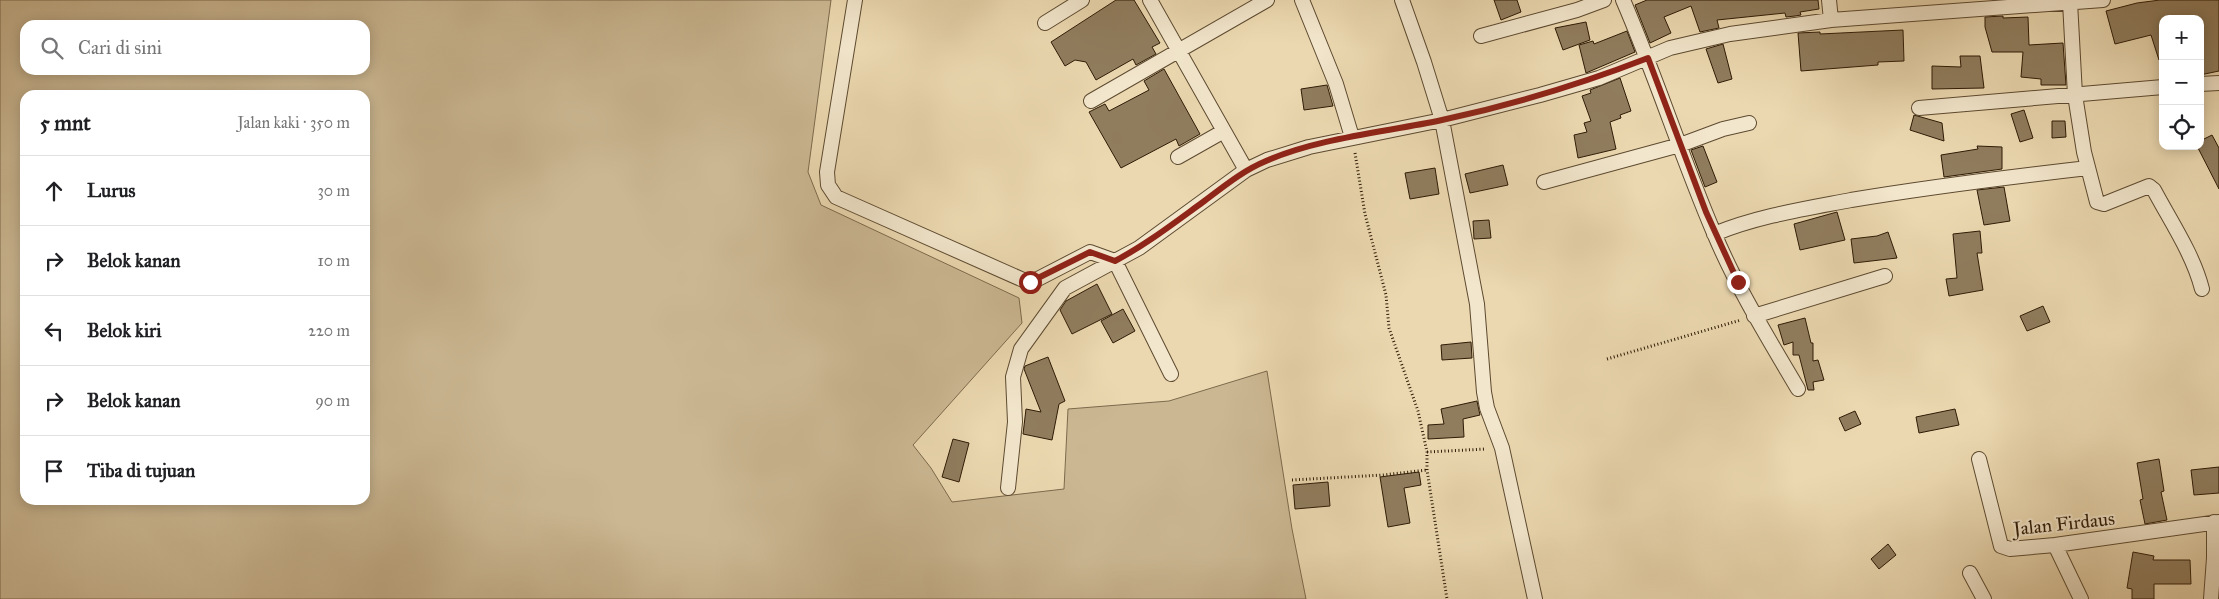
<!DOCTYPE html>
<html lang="id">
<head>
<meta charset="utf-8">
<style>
  :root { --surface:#fff; --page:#f2f2f2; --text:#202124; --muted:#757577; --line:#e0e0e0 }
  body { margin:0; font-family:"IM FELL Great Primer",serif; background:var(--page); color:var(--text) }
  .controls { position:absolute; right:15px; top:15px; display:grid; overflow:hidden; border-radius:10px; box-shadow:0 2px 12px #0003 }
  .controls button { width:45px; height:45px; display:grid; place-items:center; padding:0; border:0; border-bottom:1px solid var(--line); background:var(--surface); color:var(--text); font:25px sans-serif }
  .stop { position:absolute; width:15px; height:15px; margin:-11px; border:4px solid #8f2418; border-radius:50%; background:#fff }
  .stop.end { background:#8f2418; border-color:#fff; box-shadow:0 1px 5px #0008 }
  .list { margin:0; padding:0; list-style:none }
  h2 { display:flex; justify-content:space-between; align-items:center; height:65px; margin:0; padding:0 20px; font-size:21px }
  h2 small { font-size:16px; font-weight:400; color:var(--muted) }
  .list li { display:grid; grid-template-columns:32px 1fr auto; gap:15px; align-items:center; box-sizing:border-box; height:70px; padding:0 20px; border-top:1px solid var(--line) }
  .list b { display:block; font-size:19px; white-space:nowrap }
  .list em { font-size:16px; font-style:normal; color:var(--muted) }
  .icon { flex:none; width:28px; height:28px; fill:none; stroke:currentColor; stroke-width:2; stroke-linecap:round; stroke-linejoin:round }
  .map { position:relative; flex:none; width:2219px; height:599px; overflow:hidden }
  .search { position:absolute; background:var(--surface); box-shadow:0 2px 12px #0003; left:20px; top:20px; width:350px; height:55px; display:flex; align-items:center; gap:12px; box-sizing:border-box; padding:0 18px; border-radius:15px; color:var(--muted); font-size:19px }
  .panel { position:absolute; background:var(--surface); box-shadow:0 2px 12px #0003; left:20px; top:90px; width:350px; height:415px; border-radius:15px }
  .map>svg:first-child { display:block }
  .green { fill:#cbb893; stroke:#7c6a4c; fill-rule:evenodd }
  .building { fill:#907d5e; stroke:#2e1b06 }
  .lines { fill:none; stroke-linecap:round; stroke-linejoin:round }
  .street-casing { stroke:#5d4a30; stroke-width:16 }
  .path { stroke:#2e1b06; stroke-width:3; stroke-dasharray:1 2.5; stroke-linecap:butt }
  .street { stroke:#f2e6cc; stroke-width:14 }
  .route { stroke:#8f2418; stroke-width:6 }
  .labels { text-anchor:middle; stroke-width:4; stroke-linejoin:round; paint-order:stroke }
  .street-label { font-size:19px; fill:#2e1b06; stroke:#f2e6cc }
</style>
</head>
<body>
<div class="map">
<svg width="2219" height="599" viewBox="0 0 2219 599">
  <rect width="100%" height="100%" fill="#ebd8b0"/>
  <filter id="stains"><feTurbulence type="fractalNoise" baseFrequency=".004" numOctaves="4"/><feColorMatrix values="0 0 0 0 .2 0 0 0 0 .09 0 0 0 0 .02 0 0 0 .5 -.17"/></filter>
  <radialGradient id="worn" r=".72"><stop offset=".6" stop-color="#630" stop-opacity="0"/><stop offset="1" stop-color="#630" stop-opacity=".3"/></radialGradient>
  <!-- green -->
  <path class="green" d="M0,0h831l-23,172 13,33 198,93 3,25 -109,122 18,23 21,34 112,-13 4,-80 101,-8 98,-30 25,158 14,70h-1306zM25,25h340v45h-340zM25,95h340v405h-340z"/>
  <!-- building -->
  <path class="building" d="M1116,0h18l26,43 -8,4 4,7 -20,11 -3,-6 -37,21 -10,-18 -11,-2 -10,6 -14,-24z
    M1494,0h23l4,12 -20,8z
    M1647,0h171l1,9 -19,3 1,3 -6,1 -9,1 -1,-4 -68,7 2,8 -19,4 -9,-26 -27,11 7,16 -21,10 -15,-38z
    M2160,0h59v71l-19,4v-56h-37v41h-4l-8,-25 -36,9 -9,-33 31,-8z
    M2003,16v2l25,-1 1,28 34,-2 3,42h-25v-6l-20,-2 2,-25h-31l-7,-25v-10z
    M1586,22l4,18 -27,10 -8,-22z
    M1903,30l1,31 -26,1v3l-77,6 -3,-38 22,-1v2z
    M1627,31l8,21 -49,21 -7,-28 14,-4 1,3z
    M1723,44l9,35 -14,4 -12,-34z
    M1960,56h20l4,32 -52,1v-23l29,1z
    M1164,69l36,65 -21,12 -3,-7 -55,29 -32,-56 16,-8 4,7 40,-21 -5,-9z
    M1620,78l11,33 -11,4 1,3 -11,4 6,27 -38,9 -4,-23 13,-3 -3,-9 7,-2 -9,-25 9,-3 -1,-3z
    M1327,85l6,21 -29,4 -3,-21z
    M2024,110l9,28 -13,4 -9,-28z
    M1914,115l28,8 2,18 -34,-11z
    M2052,121h13l1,16 -14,1z
    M2212,135l7,13v41l-22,-43h3v-5z
    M1703,146l14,36 -12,5 -14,-37z
    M1977,146l25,1v22l-58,8 -3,-22 37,-6z
    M1503,165l5,20 -38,8 -5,-19z
    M1435,168l4,26 -29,5 -5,-26z
    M2004,187l6,34 -26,4 -7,-35z
    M1837,212l8,28 -45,10 -6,-26z
    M1489,220l2,18 -17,1 -1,-18z
    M1980,231l2,22h-5l6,37 -34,6 -3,-17 11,-1 -4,-44z
    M1888,232l9,26 -43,5 -3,-24 26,-3z
    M1097,284l15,30 -40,20 -12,-24 6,-9z
    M2043,306l7,16 -23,9 -7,-15z
    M1123,309l12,22 -22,12 -12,-22z
    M1805,318l6,25h2v18l5,-1 6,20 -11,2 1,8h-6l-9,-35h-6v-13l-9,3 -6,-20z
    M1471,342l1,16 -30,2 -1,-15z
    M1048,357l17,44 -6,3 -7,36 -29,-6 3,-25 15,3 -17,-43 1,-3z
    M1477,401l3,14 -17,4 1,18 -36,2v-14l16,-1 -3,-15z
    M1955,409l4,16 -40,8 -3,-16z
    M1855,411l6,13 -16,7 -6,-13z
    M953,439l16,4 -10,39 -17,-5z
    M2159,459l5,32 -3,1 6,28 -22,4 -5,-24 3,-1 -6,-36z
    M2219,467v26l-25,2 -3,-25z
    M1419,472l2,13 -17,3 6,35 -22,4 -8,-50z
    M1328,482l2,24 -35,3 -2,-24z
    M1888,544l8,11 -17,14 -8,-10z
    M2133,552l21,4 -1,4h37l1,24h-37v15h-22v-10l-5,-1z"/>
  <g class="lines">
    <!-- street casing -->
    <g class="street-casing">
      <path id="street" d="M855,0l-28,172 1,13 8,12 194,86 60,-31 25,9 56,113
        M1150,0l96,170
        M1302,0l34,84 16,53
        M1402,0l22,62 18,58 35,184 7,88 3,16 15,40 33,151
        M1623,0c33,76 58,156 91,233 23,55 54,105 84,156
        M1829,0l2,20
        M2070,2l5,93 9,57 13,50 7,2 45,-18 5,4c17,32 39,64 48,99
        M1045,23l37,-23
        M1481,36l96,-26 27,-10
        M2200,84l19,-1
        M1091,101l176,-101
        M1919,108l244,-21
        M1178,157l46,-26
        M1544,182l136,-37 43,-16 26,-6
        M1714,234c44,-18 90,-25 137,-34 78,-13 158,-23 237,-32
        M1754,316l131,-40
        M1979,459l22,87 9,3 45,-4 164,-23
        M1008,488l7,-66 -2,-45 8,-28 44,-61 74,-40 107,-78 21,-10 42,-13 133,-27 98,-25 59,-17 71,-30 60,-14 101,-14 272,-20
        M2055,545l26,54
        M1970,573l14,26
        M2211,599l3,-41v-36"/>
    </g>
    <!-- path -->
    <path class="path" d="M1355,153l10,61 21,81 3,33 29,83 9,41v18l20,129
      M1607,359l134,-39
      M1427,452l59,-3
      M1292,480l91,-5 44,-5"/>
    <!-- street -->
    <use href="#street" class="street"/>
  </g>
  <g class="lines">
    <!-- route -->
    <path class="route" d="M1030,282l60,-30 25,9c32,-17 59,-38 88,-59 20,-15 39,-31 63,-41 52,-23 120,-29 176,-41 70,-15 139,-36 206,-62l58,154 32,70"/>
  </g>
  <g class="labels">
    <!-- street labels -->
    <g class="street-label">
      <text transform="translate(2064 523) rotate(-6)" y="7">Jalan Firdaus</text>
    </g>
  </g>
  <rect width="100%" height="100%" filter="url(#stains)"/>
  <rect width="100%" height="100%" fill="url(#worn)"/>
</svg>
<div class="controls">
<button>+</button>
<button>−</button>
<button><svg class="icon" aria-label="locate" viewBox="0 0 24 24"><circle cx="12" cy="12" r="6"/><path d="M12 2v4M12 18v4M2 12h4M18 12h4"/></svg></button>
</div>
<div class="stop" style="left:1030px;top:282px"></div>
<div class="stop end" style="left:1738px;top:282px"></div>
<div class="search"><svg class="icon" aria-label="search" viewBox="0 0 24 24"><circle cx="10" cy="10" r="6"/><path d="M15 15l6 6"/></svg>Cari di sini</div>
<section class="panel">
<h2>5 mnt<small>Jalan kaki · 350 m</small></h2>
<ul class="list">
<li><svg class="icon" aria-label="ahead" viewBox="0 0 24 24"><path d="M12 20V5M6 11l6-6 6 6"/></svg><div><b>Lurus</b></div><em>30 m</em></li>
<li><svg class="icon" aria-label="right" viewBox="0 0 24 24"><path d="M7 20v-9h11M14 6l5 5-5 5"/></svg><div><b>Belok kanan</b></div><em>10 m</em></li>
<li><svg class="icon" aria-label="left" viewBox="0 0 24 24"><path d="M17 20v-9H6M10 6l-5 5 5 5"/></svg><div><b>Belok kiri</b></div><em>220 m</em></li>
<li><svg class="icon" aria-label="right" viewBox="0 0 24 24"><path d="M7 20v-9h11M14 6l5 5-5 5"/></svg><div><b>Belok kanan</b></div><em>90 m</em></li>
<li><svg class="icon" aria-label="arrive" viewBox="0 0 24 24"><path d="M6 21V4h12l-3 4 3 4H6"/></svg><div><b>Tiba di tujuan</b></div></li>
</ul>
</section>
</div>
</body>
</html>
